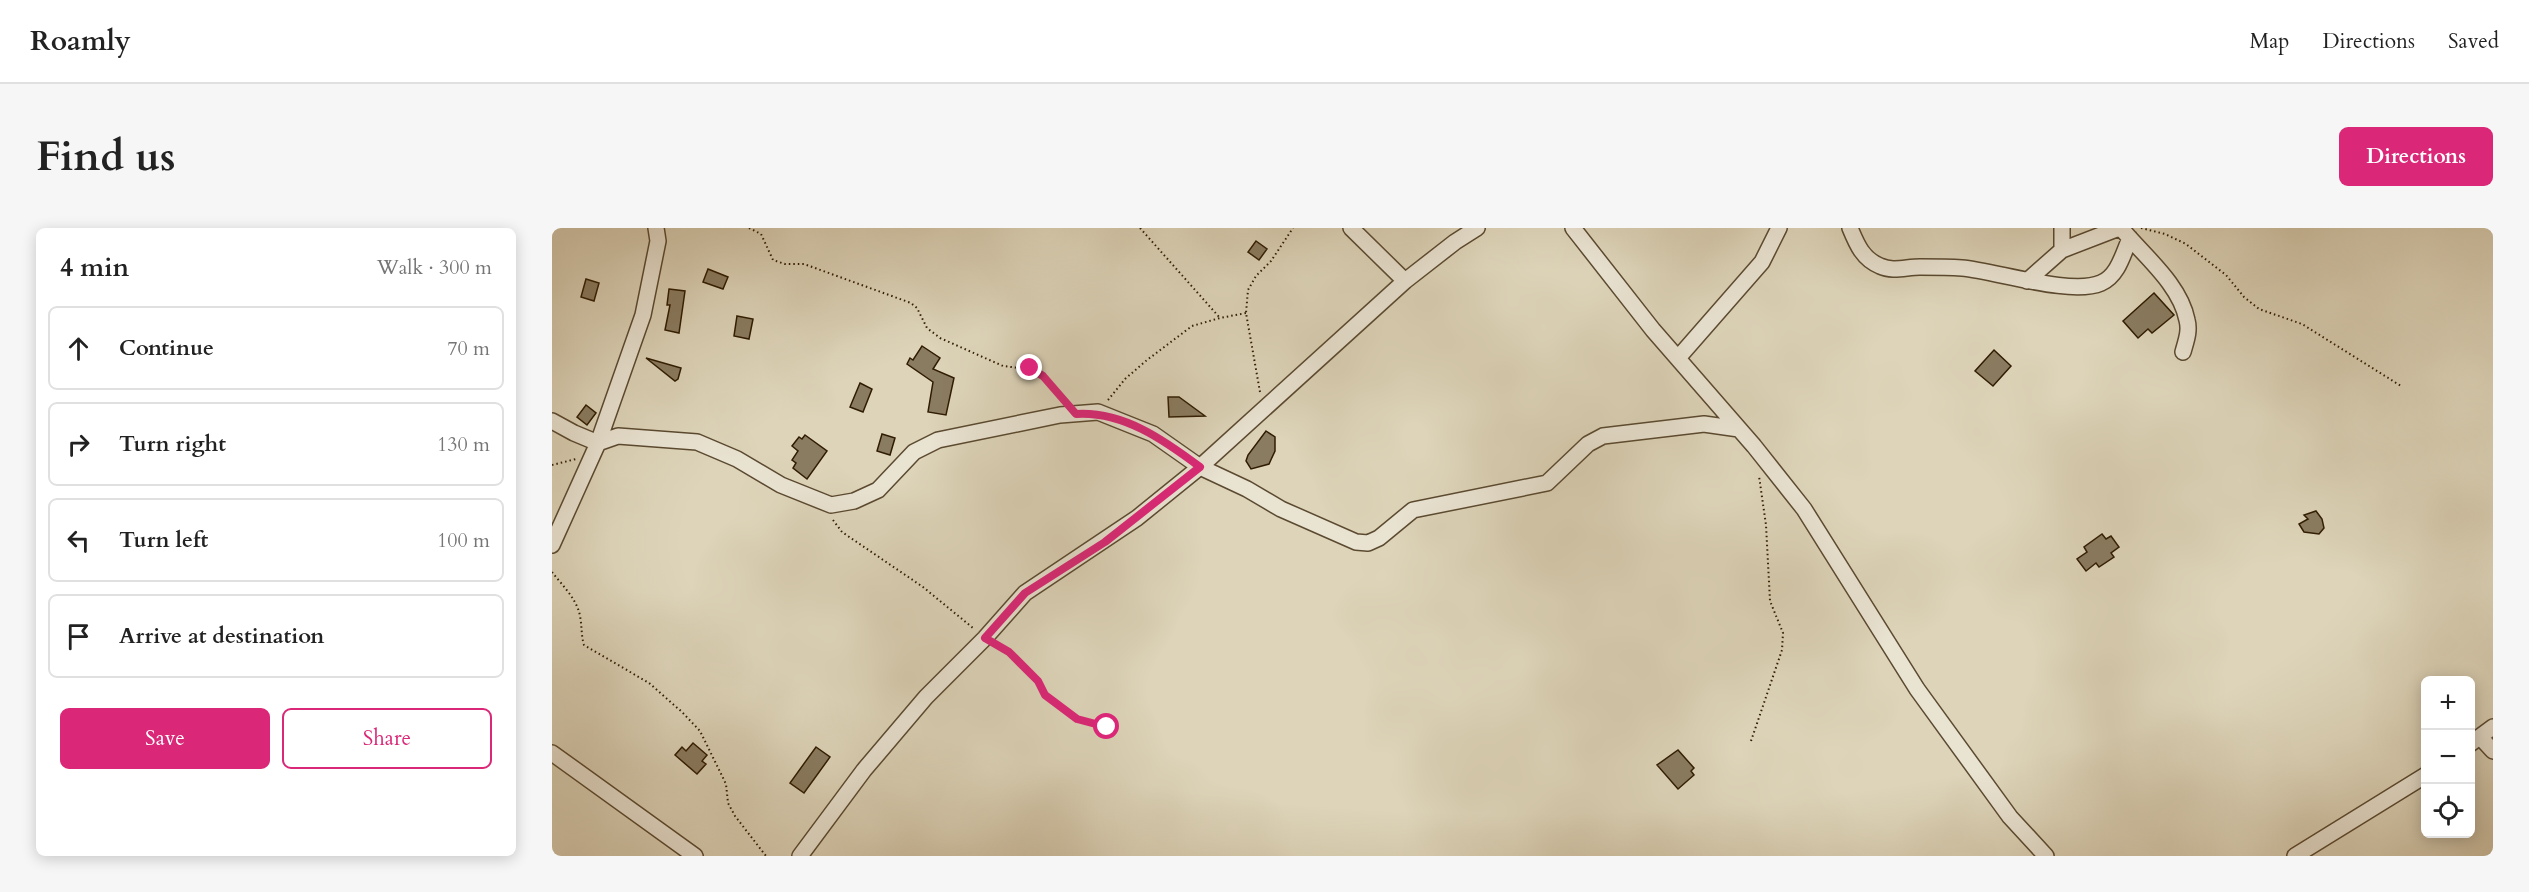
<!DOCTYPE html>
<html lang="en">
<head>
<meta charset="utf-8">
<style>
  :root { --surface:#fff; --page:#f6f6f6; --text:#222; --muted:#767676; --line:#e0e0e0; --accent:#db2777 }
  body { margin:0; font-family:Cardo,serif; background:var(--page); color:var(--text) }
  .controls { position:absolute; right:18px; bottom:18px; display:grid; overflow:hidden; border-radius:9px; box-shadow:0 3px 15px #0003 }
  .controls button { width:54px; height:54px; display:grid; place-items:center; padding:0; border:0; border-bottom:2px solid var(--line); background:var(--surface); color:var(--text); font:30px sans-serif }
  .stop { position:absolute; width:18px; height:18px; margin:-14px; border:4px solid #db2777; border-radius:50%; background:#fff }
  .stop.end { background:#db2777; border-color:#fff; box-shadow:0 2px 6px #0008 }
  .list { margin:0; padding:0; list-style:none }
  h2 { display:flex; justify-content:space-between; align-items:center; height:78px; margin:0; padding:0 24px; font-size:26px }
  h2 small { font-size:20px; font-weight:400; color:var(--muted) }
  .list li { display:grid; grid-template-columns:39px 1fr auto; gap:18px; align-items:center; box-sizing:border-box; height:84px; margin:0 12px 12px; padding:0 12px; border:2px solid var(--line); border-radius:9px }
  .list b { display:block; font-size:22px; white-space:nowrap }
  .list em { font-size:20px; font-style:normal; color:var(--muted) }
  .actions { display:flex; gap:12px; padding:18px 24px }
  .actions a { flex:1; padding:14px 0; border:2px solid var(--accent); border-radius:9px; text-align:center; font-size:21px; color:var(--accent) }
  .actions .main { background:var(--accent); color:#fff }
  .icon { flex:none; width:33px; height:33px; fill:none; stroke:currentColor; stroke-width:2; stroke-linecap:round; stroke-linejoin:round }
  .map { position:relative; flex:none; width:1941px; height:628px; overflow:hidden; border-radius:9px }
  header { display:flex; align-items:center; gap:36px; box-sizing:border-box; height:84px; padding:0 30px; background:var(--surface); border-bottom:2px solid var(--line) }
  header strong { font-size:28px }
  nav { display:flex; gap:33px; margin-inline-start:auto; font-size:21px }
  .intro { display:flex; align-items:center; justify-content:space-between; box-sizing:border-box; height:144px; padding:0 36px }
  h1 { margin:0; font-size:42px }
  .button { padding:15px 27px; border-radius:9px; background:var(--accent); color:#fff; font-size:21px; font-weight:700 }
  main { display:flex; gap:36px; padding:0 36px }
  aside { flex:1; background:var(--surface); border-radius:9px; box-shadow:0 3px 15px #0003 }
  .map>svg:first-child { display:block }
  .building { fill:#8a7c61; stroke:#301c02; stroke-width:1.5 }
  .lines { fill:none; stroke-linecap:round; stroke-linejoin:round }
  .street-casing { stroke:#5b4a30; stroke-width:18 }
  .path { stroke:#301c02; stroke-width:2; stroke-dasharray:1.5 3; stroke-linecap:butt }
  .street { stroke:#e9e3d2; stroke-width:15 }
  .route { stroke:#db2777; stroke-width:8 }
</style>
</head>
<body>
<header>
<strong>Roamly</strong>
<nav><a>Map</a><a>Directions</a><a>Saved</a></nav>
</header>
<div class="intro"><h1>Find us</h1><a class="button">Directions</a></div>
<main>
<aside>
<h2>4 min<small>Walk · 300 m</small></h2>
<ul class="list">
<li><svg class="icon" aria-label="ahead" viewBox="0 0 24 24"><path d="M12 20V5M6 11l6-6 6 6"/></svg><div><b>Continue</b></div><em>70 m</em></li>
<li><svg class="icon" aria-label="right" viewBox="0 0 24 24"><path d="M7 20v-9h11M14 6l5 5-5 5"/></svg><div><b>Turn right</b></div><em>130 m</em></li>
<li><svg class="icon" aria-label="left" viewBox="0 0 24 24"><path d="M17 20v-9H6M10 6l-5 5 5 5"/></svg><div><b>Turn left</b></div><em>100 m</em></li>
<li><svg class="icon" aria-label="arrive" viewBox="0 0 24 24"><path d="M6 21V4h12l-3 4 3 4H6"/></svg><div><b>Arrive at destination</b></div></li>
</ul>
<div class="actions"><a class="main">Save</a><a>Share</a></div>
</aside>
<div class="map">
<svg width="1941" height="628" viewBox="0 0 1941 628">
  <rect width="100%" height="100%" fill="#ddd4b9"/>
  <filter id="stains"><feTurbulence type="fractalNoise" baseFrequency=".00333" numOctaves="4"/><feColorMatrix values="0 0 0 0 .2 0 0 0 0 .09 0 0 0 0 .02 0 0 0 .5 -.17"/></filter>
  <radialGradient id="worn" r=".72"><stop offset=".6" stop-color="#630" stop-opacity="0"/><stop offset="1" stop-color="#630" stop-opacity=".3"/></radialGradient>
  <!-- building -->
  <path class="building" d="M704,13l11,8 -8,11 -11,-8z
    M156,41l20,8 -5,12 -20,-7z
    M34,51l13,4 -5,18 -13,-4z
    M117,61l16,2 -6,42 -14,-3 5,-25h-3z
    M1602,65l20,22 -22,18 -4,-4 -10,9 -15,-17z
    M185,88l16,3 -4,20 -15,-3z
    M370,118l18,12 -7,11 21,9 -8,37 -18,-3 5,-30 -26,-18 3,-6 3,2z
    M1442,122l17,16 -18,20 -18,-15z
    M94,130l35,10 -3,11 -3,2z
    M308,155l12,6 -9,23 -13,-5z
    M616,169h11l26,19 -36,1z
    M34,177l10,8 -9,12 -10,-8z
    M714,203l9,6v14l-6,13 -18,5 -5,-8 2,-6z
    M330,206l13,4 -5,17 -13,-4z
    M253,207l22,16 -20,28 -14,-11 3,-5 -4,-3 6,-9 -6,-5 7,-9 3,2z
    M1764,283l6,8 2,9 -5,6 -15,-2 -5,-8 9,-5 -4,-4z
    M1550,306l4,5 5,-3 8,11 -8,6 3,4 -15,10 -3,-4 -10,8 -9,-12 10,-7 -3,-5z
    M141,515l14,12 -5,6 4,3 -9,10 -22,-19 7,-8 4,4z
    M264,519l14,10 -26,36 -14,-10z
    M1126,522l16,18 -3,3 3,4 -16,14 -21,-24z"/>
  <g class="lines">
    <!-- street casing -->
    <g class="street-casing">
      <path id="street" d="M799,0l54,53
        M1021,0l80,102 101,116 50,63 113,180 93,128 36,39
        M1298,0c7,17 13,31 30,38 13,6 26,1 40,1 14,0 28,0 42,1 34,3 109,28 139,15 17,-7 22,-29 29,-45
        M1510,0v22
        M1569,0c22,27 59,56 66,92 3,11 -1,21 -4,32
        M1475,53l35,-31 57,-22
        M1126,130l84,-96 17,-34
        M0,193l22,12 24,10 20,-7 79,6 40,17 44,26 50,20 23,-4 24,-11 36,-38 24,-12 122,-25 38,-3 55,22 47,33 47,22 34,20 75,33 12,1 11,-5 34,-28 134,-27 41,-39 15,-8 101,-12 35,5
        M0,317l46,-102 45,-128 15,-74 -2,-13
        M1928,509l13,14
        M1918,516l23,-17
        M0,525l143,103
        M248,628l64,-86 62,-73 59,-59 40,-45 112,-75 63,-51 205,-186 50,-39 22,-14
        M1743,628l131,-81"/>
    </g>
    <!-- path -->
    <path class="path" d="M197,0l12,6 12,26 12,4h19l107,39 6,5 10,20 13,10 63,28 33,4 28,31
      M588,0l80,90
      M1589,0l24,6 21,10 40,31 18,22 15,12 43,15 99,62
      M708,164l-14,-79 2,-23 8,-14 15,-15 22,-33
      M556,172l17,-21 22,-19 45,-34 28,-8 26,-5
      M0,237l24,-6
      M281,292l9,12 81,55 50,41
      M0,344c10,13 25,27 28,44 2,10 1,19 4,29l65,38 33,29 18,19 26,53 2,19 7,13 31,40
      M445,417c15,9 28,21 39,34 4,4 5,11 10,16 15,18 39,26 61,32
      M1199,513l31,-91 1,-17 -13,-32 -4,-76 -7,-49"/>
    <!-- street -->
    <use href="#street" class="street"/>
  </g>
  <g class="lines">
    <!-- route -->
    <path class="route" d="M478,140l13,8 33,38c47,-3 88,26 124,53l-95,75 -80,51 -40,45 24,14 29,29 7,14 32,24 30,8"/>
  </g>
  <rect width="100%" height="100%" filter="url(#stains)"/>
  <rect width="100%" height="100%" fill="url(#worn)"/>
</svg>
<div class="controls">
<button>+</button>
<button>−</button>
<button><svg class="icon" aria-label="locate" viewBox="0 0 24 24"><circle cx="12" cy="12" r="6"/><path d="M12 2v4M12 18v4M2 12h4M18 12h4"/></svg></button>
</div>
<div class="stop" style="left:555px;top:499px"></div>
<div class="stop end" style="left:478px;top:140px"></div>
</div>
</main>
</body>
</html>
